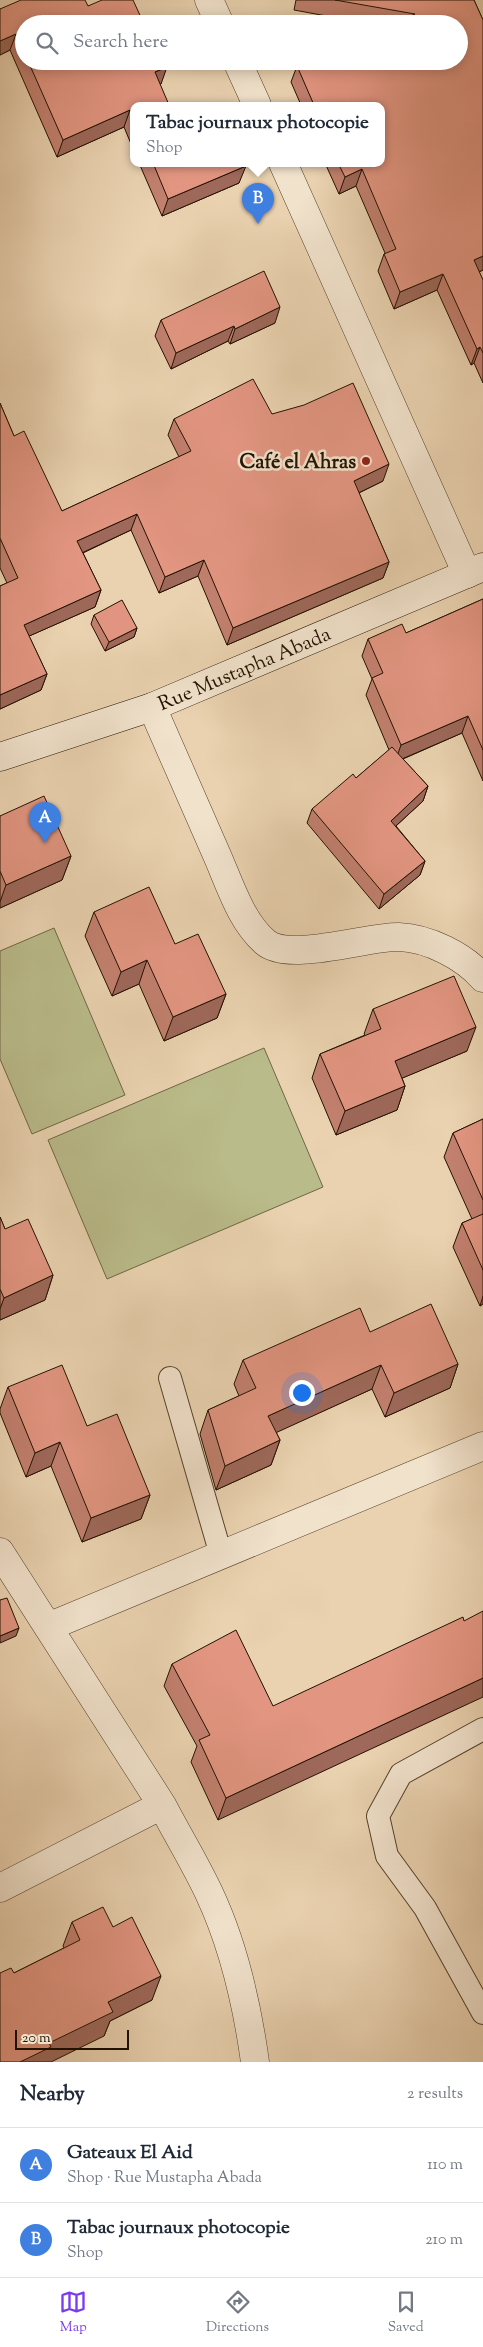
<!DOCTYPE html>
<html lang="en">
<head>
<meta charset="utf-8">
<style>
  :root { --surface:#fff; --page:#f2f2f3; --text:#1f2937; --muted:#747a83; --line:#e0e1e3; --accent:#7c3aed }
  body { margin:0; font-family:"Sorts Mill Goudy",serif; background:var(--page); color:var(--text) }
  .scale { position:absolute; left:15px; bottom:12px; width:114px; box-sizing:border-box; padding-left:5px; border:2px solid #231200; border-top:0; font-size:14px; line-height:18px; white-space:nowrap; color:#231200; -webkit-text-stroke:4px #f1e2cc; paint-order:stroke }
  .you { position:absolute; left:301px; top:1392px; width:18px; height:18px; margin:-12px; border:4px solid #fff; border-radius:50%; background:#1a73e8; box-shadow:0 0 0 8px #1a73e833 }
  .badge { display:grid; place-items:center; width:32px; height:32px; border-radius:50%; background:var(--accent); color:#fff; font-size:16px; font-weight:700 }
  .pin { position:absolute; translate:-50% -41px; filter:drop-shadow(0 1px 2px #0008) }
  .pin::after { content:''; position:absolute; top:26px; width:18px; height:15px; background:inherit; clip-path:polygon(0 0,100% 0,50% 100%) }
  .popup { position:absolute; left:130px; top:102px; width:255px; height:65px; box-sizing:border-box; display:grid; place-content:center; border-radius:10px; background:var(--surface); filter:drop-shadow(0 1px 4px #0005); font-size:16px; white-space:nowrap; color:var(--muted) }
  .popup b { font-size:19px; color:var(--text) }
  .popup::after { content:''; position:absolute; left:50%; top:100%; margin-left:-10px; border:10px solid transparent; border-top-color:var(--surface) }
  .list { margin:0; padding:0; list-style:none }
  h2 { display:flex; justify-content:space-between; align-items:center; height:65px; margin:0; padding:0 20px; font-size:21px }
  h2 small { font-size:16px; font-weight:400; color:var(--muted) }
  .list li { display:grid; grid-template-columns:32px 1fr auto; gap:15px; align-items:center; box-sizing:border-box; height:75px; padding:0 20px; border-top:1px solid var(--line) }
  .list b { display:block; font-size:19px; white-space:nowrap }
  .list p { margin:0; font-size:16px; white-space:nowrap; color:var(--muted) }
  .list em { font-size:16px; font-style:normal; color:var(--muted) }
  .icon { flex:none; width:28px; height:28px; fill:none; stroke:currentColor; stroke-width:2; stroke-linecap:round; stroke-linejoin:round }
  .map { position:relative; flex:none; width:483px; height:2062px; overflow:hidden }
  .search { position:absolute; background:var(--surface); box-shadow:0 2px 12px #0003; left:15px; right:15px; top:15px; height:55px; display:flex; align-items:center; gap:12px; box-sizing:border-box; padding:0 18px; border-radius:28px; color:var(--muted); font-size:19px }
  .sheet { height:215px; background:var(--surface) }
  nav { display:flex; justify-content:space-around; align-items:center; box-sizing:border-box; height:70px; border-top:1px solid var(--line); background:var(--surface); font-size:14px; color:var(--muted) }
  nav a { display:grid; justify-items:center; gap:2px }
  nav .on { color:var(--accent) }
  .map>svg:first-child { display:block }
  .green { fill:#babb8a; stroke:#6e6645 }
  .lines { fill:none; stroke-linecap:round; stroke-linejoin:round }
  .lane-casing { stroke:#55422c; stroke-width:24 }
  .street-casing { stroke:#55422c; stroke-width:29 }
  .secondary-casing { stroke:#231200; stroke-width:29 }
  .lane { stroke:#f1e2cc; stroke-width:22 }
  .street { stroke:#f1e2cc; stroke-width:28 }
  .secondary { stroke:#f1e2cc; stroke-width:28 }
  .wall { fill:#c2806f; stroke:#231200 }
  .shaded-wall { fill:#9e685a; stroke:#231200 }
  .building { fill:#e29581; stroke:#231200 }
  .poi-dot { fill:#8f2418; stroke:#f1e2cc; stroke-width:2 }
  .labels { text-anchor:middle; stroke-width:5; stroke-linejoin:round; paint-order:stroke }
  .poi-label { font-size:20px; font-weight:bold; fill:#231200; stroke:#f1e2cc; text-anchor:end }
  .street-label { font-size:20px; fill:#231200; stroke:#f1e2cc }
</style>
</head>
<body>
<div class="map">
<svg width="483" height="2062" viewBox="0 0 483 2062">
  <rect width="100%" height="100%" fill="#ead2b0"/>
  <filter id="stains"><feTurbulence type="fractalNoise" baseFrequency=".004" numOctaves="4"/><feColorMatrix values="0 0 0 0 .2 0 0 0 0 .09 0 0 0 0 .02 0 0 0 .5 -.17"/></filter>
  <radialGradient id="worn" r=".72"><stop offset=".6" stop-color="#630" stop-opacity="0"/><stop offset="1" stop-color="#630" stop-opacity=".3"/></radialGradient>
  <!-- green -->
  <path class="green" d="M54,928l71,167 -93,39 -32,-75v-108z
    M264,1048l59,139 -216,92 -59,-139z"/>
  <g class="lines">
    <!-- lane casing -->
    <g class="lane-casing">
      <path id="lane" d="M170,1378l51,177
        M483,1729l-82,45 -23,42 9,40 38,52 58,105"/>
    </g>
    <!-- street casing -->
    <g class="street-casing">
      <path id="street" d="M209,0l11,24
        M237,61l20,44
        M283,163l184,411
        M152,707c21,49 43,97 64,146 13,29 24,67 49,89 24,21 103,-6 134,-5 29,1 65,19 84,41
        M0,1552l162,253 -162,83
        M48,1627l435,-181
        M162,1805c15,29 33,58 47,88 25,53 38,111 46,169"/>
    </g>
    <!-- secondary casing -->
    <g class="secondary-casing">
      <g id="secondary">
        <path id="s1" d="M0,757l152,-50 331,-140"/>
      </g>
    </g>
    <!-- lane -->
    <use href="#lane" class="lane"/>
    <!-- street -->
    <use href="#street" class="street"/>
    <!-- secondary -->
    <use href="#secondary" class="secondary"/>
  </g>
  <!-- wall -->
  <path class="wall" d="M133,0l-109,24v37h140l-3,23 -27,21v46l-10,-24 -67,30 -47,-107 -10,5v-46l88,-3z
    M296,0h178l9,20v250l-4,2 4,8v103l-9,-20 -3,2 -34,-75 -43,19 -16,-38 6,-17 1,-1 -29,-67 -17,8 -14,-31h57v-58h-81l-10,-23 6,-16 162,-42h-89l-76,-14z
    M139,163h105l-5,20 -77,33z
    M161,320l114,3 -45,21 -2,-3 -57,28 -16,-33z
    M0,403l14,33 48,75 117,-54 -11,-22 6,-16 98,-5 111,67 -24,12 30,69 -6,16 -156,67 -29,-69 -39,17 -28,-63 -48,23 18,37 -6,17 -66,29 18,38 -6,16 -41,19v-123l7,-3 -7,-15z
    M483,599v182l-21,-48 -59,26 25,27 -5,15 -27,25 29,35 -5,14 -41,34 -72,-86 5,-14 44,-31 33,-28 -23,-55 6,-16 -10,-23 6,-17 38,-6z
    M94,615l43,13 -3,9 -29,14 -14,-27z
    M0,816l71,40 -9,24 -62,28z
    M94,912l81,32 51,50 -9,24 -53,23 -25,-57 -27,12 -27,-60z
    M373,1009l94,42 -65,27 3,8 -8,24 -61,25 -24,-57 8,-24 45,-19 -1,-1z
    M483,1119v185l-3,2 -27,-59 9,-24 10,-4 -28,-62 9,-24z
    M0,1217l5,12 48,46 -8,25 -45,20z
    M370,1332l88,32 -8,24 -65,29 -13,-28 -96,43 4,8 -9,25 -55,25 -16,-56 8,-24 31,-14 -5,-12 9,-24z
    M8,1387l79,39 63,69 -9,24 -59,23 -31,-76 -25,11 -26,-64v-4z
    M172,1664l101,42 -55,114 -27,-58 6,-16 -33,-60z
    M72,1922l41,5 39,73 -42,21 -6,15 -90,-63 50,-25 -1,-2z"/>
  <!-- shaded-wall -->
  <path class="shaded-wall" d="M16,34l-6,16 -10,5v-14z
    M167,67l-6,17 -12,5 6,-17z
    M130,110l-6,17 -67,30 6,-17z
    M246,166l-7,17 -77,33 6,-17z
    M362,169l-6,17 -17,8 6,-17z
    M483,256v14l-15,7 6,-17z
    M443,274l-6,16 -43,19 6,-17z
    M280,307l-5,16 -45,21 5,-15z
    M234,326l-6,15 -57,28 5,-16z
    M480,347l-6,16 -3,2 6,-16z
    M389,464l-6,17 -35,17 6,-17z
    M137,514l-6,16 -60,28 6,-17z
    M204,560l-6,16 -39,17 6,-16z
    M389,562l-6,16 -156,67 6,-17z
    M101,590l-6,17 -77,34 6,-16z
    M137,628l-3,9 -29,14 4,-9z
    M47,674l-6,16 -41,19v-14z
    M468,716l-6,17 -67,29 6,-17z
    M428,786l-5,15 -37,34 5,-14z
    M71,856l-9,24 -62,28v-6l6,-17z
    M425,861l-5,14 -41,34 5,-15z
    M147,960l-8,24 -27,12 9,-24z
    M226,994l-9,24 -53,23 9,-24z
    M476,1027l-9,24 -81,34 9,-24z
    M405,1086l-8,24 -61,25 9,-24z
    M53,1275l-8,25 -45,20v-11l4,-11z
    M483,1296v8l-3,2z
    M458,1364l-8,24 -65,29 9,-24z
    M381,1365l-9,24 -112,51 8,-24z
    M280,1440l-9,25 -55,25 9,-24z
    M60,1442l-9,24 -25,11 9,-24z
    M150,1495l-9,24 -59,23 9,-24z
    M19,1628l-3,8 -16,7v-7z
    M483,1678v19l-265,123 8,-22z
    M161,1976l-9,24 -42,21 -6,15 -53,26h-31l29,-19 59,-41z"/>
  <!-- building -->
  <path class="building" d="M21,0h64l3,6 14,-6h31l11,24h-120v27l-8,-17 -16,7v-32z
    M335,0h139l9,20v236l-9,4 9,20v73l-3,-6 -3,2 -34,-75 -43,18 -16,-38 12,-5 -34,-80 -17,8 -7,-14h44v-58h-68l-17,-39 10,-5h152v-37h-66l22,-10z
    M28,61h136l3,6 -12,5 14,33h-35v15l-4,-10 -67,30z
    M153,163h91l2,3 -78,33z
    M264,271l16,36 -45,22 -1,-3 -58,27 -15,-33z
    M253,379l19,35 32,-9 49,-22 36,81 -35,17 35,81 -156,66 -29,-68 -39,17 -28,-63 -60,27 24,49 -77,35 23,49 -47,21v-109l18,-8 -18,-40v-135l14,33 10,-5 38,80 129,-60 -17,-32z
    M483,599v151l-15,-34 -67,29 -29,-67 11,-5 -15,-34 34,-15 4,9z
    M122,600l15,28 -28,14 -15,-27z
    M392,747l36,39 -37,35 34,40 -41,33 -72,-85 41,-35 3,4z
    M44,796l27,60 -65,29 -6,-14v-55z
    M149,887l26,57 23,-10 28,60 -53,23 -26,-57 -26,12 -27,-60z
    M454,976l22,51 -81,34 10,25 -60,25 -25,-57 61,-25 -8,-20z
    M483,1119v81l-30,-67z
    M483,1214v56l-21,-47z
    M0,1217l5,12 23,-10 25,56 -49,23 -4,-9z
    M431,1304l27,60 -64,29 -13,-28 -113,51 12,24 -55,26 -17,-56 48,-22 -13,-28 117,-52 10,24z
    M62,1365l25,61 30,-12 33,81 -59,23 -31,-76 -25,11 -27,-66z
    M7,1598l12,30 -19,8v-36z
    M483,1611v67l-257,120 -27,-58 11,-5 -38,-71 64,-34 37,76 190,-89 1,4z
    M103,1907l10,20 19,-10 29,59 -53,26 5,10 -64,31 2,4 -31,15h-20v-89l11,-5 3,5 66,-33 -8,-18z"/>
  <!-- markers -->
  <circle class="poi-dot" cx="366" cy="461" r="5"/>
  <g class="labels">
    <!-- poi labels -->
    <g class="poi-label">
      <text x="356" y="468">Café el Ahras</text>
    </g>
    <!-- street labels -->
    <g class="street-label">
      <text dy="7" stroke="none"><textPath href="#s1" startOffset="260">Rue Mustapha Abada</textPath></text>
    </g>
  </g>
  <rect width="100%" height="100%" filter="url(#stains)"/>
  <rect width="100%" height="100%" fill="url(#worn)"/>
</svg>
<div class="scale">20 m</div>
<div class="you"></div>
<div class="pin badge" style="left:45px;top:843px;background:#3f7fe0">A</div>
<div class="pin badge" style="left:258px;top:224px;background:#3f7fe0">B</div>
<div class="popup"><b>Tabac journaux photocopie</b>Shop</div>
<div class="search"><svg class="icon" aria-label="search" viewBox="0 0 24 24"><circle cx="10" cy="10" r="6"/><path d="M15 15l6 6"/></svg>Search here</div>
</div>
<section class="sheet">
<h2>Nearby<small>2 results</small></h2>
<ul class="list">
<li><span class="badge" style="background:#3f7fe0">A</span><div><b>Gateaux El Aid</b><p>Shop · Rue Mustapha Abada</p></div><em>110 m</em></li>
<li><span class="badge" style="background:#3f7fe0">B</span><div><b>Tabac journaux photocopie</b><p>Shop</p></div><em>210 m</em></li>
</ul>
</section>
<nav>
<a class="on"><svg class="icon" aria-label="map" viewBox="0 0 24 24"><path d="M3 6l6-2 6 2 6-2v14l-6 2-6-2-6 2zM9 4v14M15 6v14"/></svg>Map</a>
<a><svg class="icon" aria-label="directions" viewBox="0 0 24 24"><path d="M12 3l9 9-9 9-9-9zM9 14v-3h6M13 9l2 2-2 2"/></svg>Directions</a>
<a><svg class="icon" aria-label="saved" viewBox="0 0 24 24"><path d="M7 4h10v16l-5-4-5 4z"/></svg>Saved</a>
</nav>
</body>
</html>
